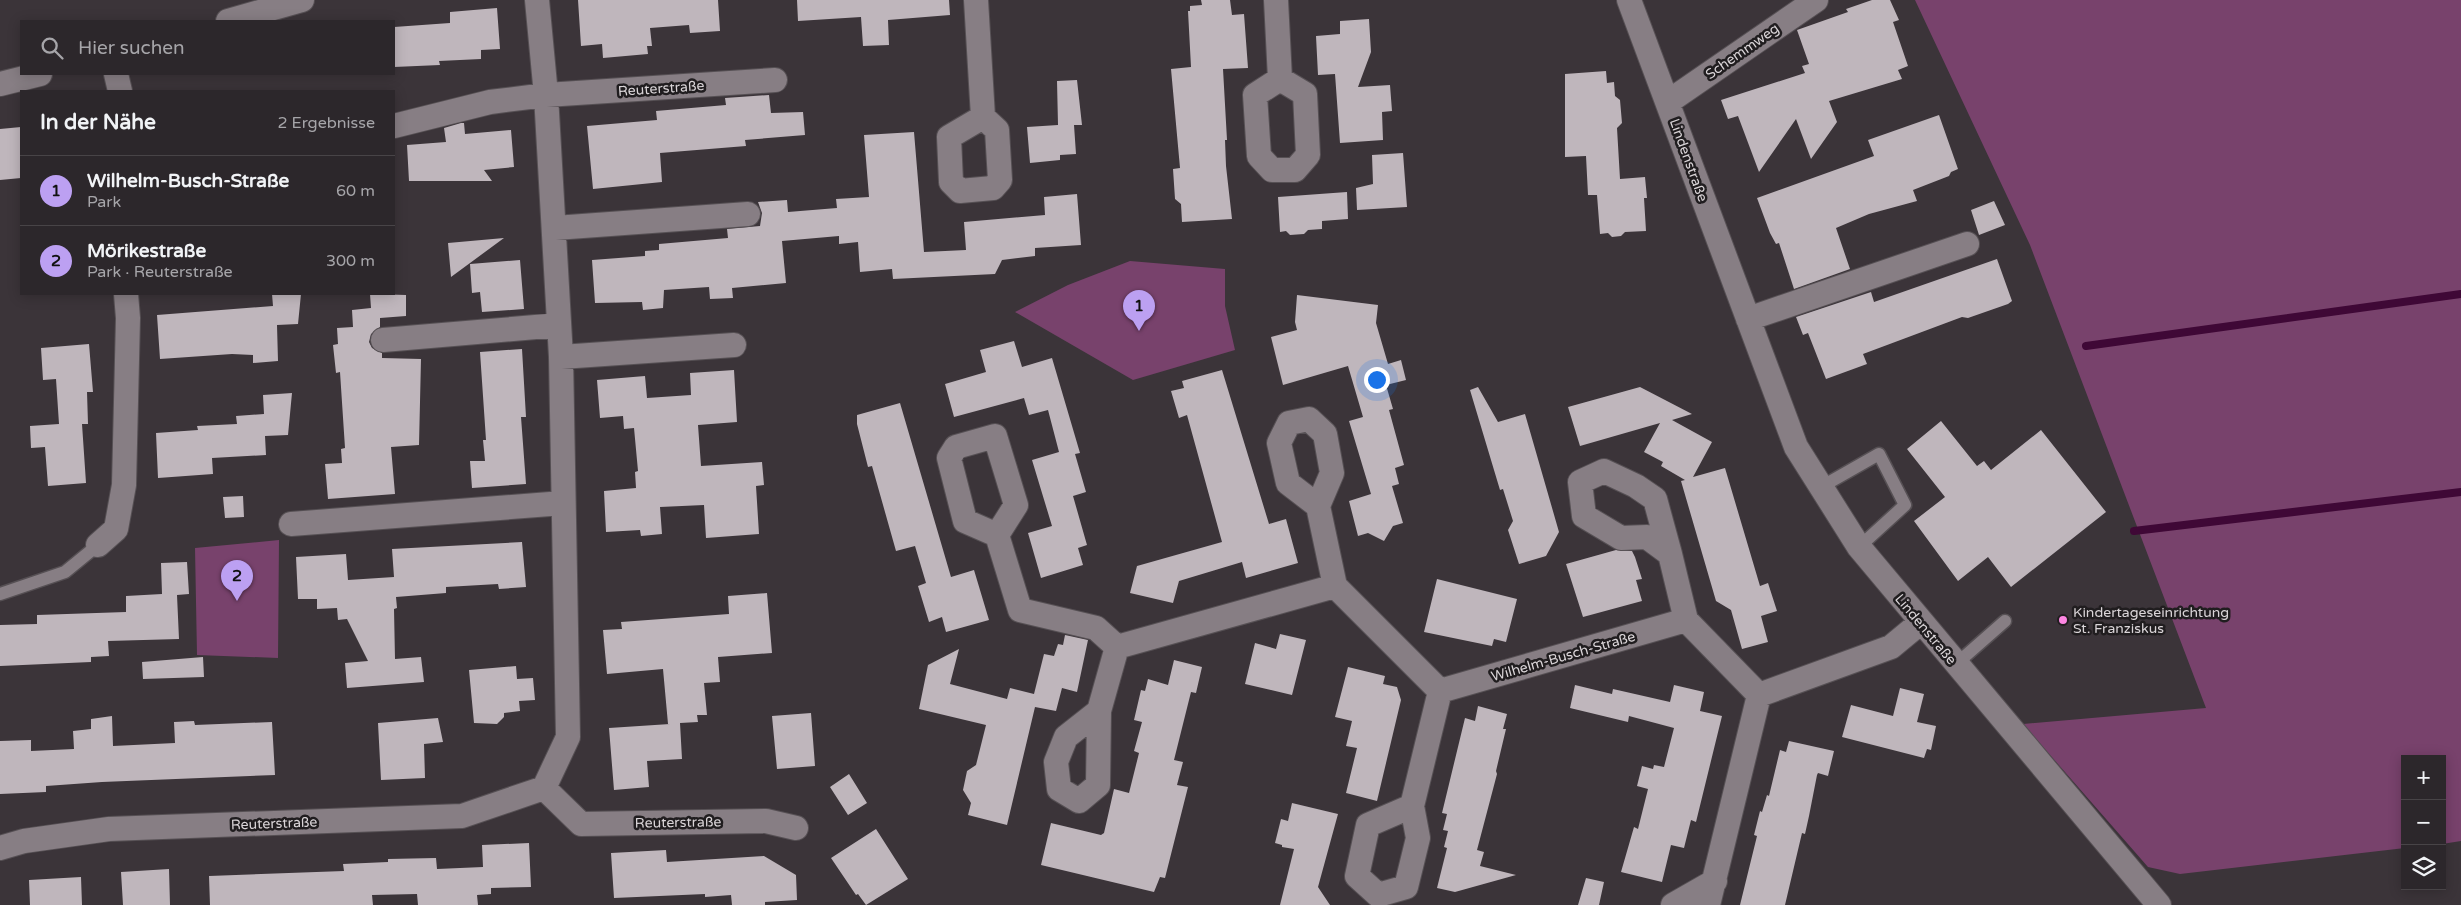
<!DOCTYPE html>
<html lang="de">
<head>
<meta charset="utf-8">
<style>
  :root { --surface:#2c272b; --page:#383337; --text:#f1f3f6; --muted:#a6a5a9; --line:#484447; --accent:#bca0f2 }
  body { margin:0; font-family:"Varela Round",sans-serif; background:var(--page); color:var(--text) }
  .controls { position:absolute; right:15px; bottom:15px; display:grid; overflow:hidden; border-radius:0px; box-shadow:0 2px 12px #0003 }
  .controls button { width:45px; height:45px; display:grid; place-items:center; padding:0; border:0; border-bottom:1px solid var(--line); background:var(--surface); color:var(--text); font:25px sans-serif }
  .you { position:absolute; left:1376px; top:379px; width:18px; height:18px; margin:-12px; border:4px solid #fff; border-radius:50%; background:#1a73e8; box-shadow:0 0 0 8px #1a73e833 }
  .badge { display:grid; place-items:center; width:32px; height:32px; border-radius:50%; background:var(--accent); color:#111; font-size:16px; font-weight:700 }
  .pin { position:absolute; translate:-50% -41px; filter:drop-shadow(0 1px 2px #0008) }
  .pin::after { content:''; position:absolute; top:26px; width:18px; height:15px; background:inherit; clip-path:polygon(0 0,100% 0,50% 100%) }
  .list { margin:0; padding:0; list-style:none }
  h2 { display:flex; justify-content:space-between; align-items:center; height:65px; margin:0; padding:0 20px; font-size:21px }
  h2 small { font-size:16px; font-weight:400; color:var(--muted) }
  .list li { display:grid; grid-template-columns:32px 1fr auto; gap:15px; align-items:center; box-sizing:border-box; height:70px; padding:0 20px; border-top:1px solid var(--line) }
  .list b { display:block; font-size:19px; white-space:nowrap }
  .list p { margin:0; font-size:16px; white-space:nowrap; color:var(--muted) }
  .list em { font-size:16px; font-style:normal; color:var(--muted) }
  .icon { flex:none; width:28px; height:28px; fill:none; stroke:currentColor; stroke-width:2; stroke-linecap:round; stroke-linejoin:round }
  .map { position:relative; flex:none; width:2461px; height:905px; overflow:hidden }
  .search { position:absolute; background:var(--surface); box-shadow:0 2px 12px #0003; left:20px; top:20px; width:375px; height:55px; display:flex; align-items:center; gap:12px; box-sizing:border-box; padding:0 18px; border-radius:0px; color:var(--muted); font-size:19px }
  .panel { position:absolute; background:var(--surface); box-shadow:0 2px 12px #0003; left:20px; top:90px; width:375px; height:205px; border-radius:0px }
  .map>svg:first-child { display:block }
  .green { fill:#78426c }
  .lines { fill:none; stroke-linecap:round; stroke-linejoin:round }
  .stream { stroke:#3f0836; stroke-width:8 }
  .building { fill:#bfb6bc }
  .lane-casing { stroke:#565054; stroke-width:15 }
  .street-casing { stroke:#565054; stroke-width:26 }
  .lane { stroke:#877e84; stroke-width:12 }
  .street { stroke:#877e84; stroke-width:24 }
  .poi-dot { fill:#fd86e2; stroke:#201d1f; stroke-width:2 }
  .labels { text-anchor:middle; stroke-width:5; stroke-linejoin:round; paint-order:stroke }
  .street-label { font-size:14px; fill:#dad5d8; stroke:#201d1f }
  .poi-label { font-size:14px; fill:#dad5d8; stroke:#201d1f; text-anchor:start }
</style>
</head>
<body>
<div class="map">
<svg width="2461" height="905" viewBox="0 0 2461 905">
  <rect width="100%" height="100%" fill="#3b3439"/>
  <!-- green -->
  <path class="green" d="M1915,0h546v841l-19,3v-85h-37v89l-225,26 -32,-7 -125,-143 183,-16 -176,-463z
    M1130,261l95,8v37l10,44 -102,30 -118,-68 53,-27z
    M279,540l-1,118 -81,-3 -2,-107z"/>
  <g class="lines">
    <!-- stream -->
    <path class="stream" d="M2086,346l375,-52
      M2134,531l327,-39"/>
  </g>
  <!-- building -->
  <path class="building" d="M578,0h140l2,31 -30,2 -1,-8 -39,3 2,18h-5l1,8 -45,4 -1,-14 -21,2z
    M797,0h152l1,15 -62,5 1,25 -26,1 -2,-29 -63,4z
    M1201,0h29l2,15 12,-1 4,54 -25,1 4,71h-2l1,26 6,53 -50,3 -1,-18 -6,-5 -2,-30 7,-1 -9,-99 20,-2 -3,-56h2v-5l12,-1z
    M1872,0h18l9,20 -6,2 15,44 -10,4 4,9 -73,22 8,21 -26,37 -15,-40 -37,53 -21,-56 -10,3 -7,-19 84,-27 -3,-7 7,-2 -12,-34 51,-18 -2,-3z
    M497,8l3,41 -19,1v9l-42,2 1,4 -46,2v-40l56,-4v-11z
    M1369,19l2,33 -13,35 32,-2 2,26 -10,1 1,28 -43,3 -5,-69 -17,1 -2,-39 24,-2v-13z
    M1606,71l1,12 7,-1 1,14 5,4 2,23 -5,5 3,51 25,-2 2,21h-3l2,33 -21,1 -4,4 -9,1 -4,-4 -8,1 -3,-39h-9l-2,-39 -21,1v-83z
    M1077,80l5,45h-8l2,29 -16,1v5l-30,3 -3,-36 31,-2 -1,-44z
    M769,95l2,18 32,-1 2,23 -60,5 1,6 -86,7 2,29 -69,7 -6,-63 70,-6 -1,-9 70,-6 -1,-7z
    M1939,115l19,54 -7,3 -2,4 -36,14 4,11 -48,13 -33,14 14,41 -56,20 -15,-46 -3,1 -6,-11 -13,-35 117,-42 -6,-16z
    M461,123h3l1,11 46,-4 3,37 -30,3 8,11h-83l-2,-36 39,-3 -2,-14z
    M21,127v51l-21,2v-51z
    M914,132l10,120 42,-2 -2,-28 81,-7 -1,-18 33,-3 4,51 -46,3v8l-33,4 -7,14 -102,5 -1,-10 -32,3 -2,-30 -19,2v-8l-57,5 4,42 -54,5 1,10 -23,1 -1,-12 -45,3 -1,18 -20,2 -1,-8 -47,1 -3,-43 53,-4v-5l14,-1v-6l69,-6 -1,-9 33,-3 2,-13 -4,-11 29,-2 1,12 49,-4 -1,-9 33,-2 -5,-62z
    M1403,153l4,54 -50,3 -1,-22 17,-4 -1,-29z
    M1347,192l1,27 -26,2v8l-14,1 -4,4 -14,1 -4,-4 -6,1 -2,-35z
    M1994,201l11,24 -26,10 -8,-25z
    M504,238l-53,39 -3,-34z
    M1997,259l15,42 -4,3 -40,14 -6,-1 -99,37 4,10 -41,15 -18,-46 -5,2 -7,-18 75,-25 3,10z
    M520,260l4,49 -42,3 -2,-20 -8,1 -2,-29z
    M272,294h29l-3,30 -21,1 1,36 -25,2v-8l-21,-1 -72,5 -3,-44 116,-9z
    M370,294l36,1v21l-26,2v9l-9,7 -2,8 3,6 10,5v5l39,1 -2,86 -28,2 4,47 -67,5 -3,-35 17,-1 -1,-14 4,-1 -5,-76 -4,1 -3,-28 5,-1 -1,-16 16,-1 -1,-17 19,-2z
    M1297,295l81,10 -2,18 12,41 13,-4 5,20 -20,5 7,24 -4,1 15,55 -9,3 4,16 -7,2 11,37 -10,3 -9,15 -16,-8 -10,3 -9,-35 22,-7 -22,-73 14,-4 -15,-51 -65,19 -12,-48 26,-7 -2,-8z
    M1014,341l8,26 30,-9 28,95 -5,1 11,38 -13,4 14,49 -9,3 5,17 -42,13 -13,-45 24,-7 -20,-66 27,-8 -11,-42 -19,5 -5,-17 -70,19 -9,-33 41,-12 -6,-22z
    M89,344l4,48h-6l1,32h-6l4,59 -38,3 -3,-39 -14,1 -1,-22 29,-2 -3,-45 -13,1 -2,-32z
    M522,349l4,68h-5l5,67 -54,4 -2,-27h15l-2,-21h3l-6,-88z
    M734,370l3,52 -39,3 3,41 61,-4 2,23 -8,1 3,48 -53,4 -2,-33 -44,2 2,27 -21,2 -1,-6 -34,2 -2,-41 32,-3 -1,-16 3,-1 -4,-43 -10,1 -1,-13 -23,2 -3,-38 48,-4 2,22 44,-3 -1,-22z
    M1222,370l47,154 17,-5 12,44 -52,15 -4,-16 -63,19 -6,22 -43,-10 7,-27 85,-24 -35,-127 -8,3 -8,-27 13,-3 -2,-7z
    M1478,387l20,35 27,-8 34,118 -13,24 -27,8 -11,-34 5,-9 -10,-32 -3,1 -30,-100z
    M1640,387l52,27 -20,6 40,22 -19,35 32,-9 35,118 8,-3 9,28 -16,5 7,26 -26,7 -11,-39 -15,-9 -35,-120 4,-1 -24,-14 2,-4 -19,-10 16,-29 -80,23 -12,-39z
    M292,393l-4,42 -23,1 1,19 -54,3 1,16 -55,4 -2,-45 42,-3 -1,-4 40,-2 -1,-8 28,-2 -1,-19z
    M900,403l51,174 23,-7 15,50 -43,12 -4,-15 -13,5 -11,-36 8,-3 -11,-37 -19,5 -24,-85 -4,1 -11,-43v-9z
    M1941,421l36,45 7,-5 7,9 50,-40 65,82 -95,75 -23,-30 -30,24 -44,-60 31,-24 -38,-48z
    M243,496l1,21 -19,1 -2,-21z
    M522,542l4,45 -27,2 -1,-5 -52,3v6l-50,4 1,11 -3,1 1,50 26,-2 3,25 -77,6 -2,-25 23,-2 -21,-42 -9,1 -1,-12 -20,1v-10h-19l-2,-42 50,-3 2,26 46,-3 -2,-28z
    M1616,550l16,1 3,6 7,22 -6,1 6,21 -59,16 -17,-53z
    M187,562l2,32 -12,1 2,44 -71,2 1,15 -18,1v5l-91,4v-41l37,-1v-9l89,-3v-16l36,-2 -1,-31z
    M1437,579l80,20 -11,43 -12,-3 -2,7 -68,-14z
    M767,593l5,60 -54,4 2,25 -16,1 3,32h-10l1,7 -18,1 2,36 -35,2 2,26 -35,3 -5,-62 61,-4h-2l-5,-55 -56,5 -4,-44 19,-1 -1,-7 108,-8 -1,-18z
    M1280,634l26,6 -14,55 -47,-11 10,-41 21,6z
    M1065,635l23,5 -11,52 -15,-4 -6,23 -21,-4 -28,118 -39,-10 3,-12 -8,-13 4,-19 9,-6 10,-40 -67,-16 9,-44 31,-16 -9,35 57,15 3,-11 24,6 10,-40 10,2 4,-12 5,1z
    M203,657l1,20 -61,2 -1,-17z
    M1174,660l28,7 -6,26 -5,-1 -17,68 9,2 -6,23 11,2 -23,91 -5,-1 -6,15 -113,-27 10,-42 50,12 3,-2 10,-44 15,4 10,-40 -5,-2 8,-29 -8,-2 7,-30 4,1 3,-12 20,6z
    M516,666l1,13 16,-1 2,22 -16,1 1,10 -16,2v4l-7,7 -23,-1 -5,-53z
    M1348,667l37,9 -2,8 14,3 4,13 -24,101 -31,-8 11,-45 -11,-2 6,-25 -17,-4z
    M1575,685l37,9 1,-5 57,13 4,-17 30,7 -4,19 22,5 -26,106 -5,-2 -7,28 -13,-3 -9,37 -41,-10 13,-45 4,2 10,-40 -11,-3 5,-20 11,3 1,-4 10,2 10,-39 -45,-12 -1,6 -58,-14z
    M1900,688l24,6 -7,28 19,4 -5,24 -4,-1 -3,9 -82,-21 9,-32 42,11z
    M1478,706l29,8 -4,15h3l-10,42 1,3 -20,76 7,2 -4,14 36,9 -61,17 -18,-4 10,-40 -3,-1 4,-16 -5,-1 4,-16 -5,-1 23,-95 10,3z
    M811,713l4,53 -38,3 -5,-53z
    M112,716l1,30 62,-3 -1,-21 20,-1 1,4 77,-3 3,53 -173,7 -56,4v6l-46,2v-53l31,-1v11l43,-2 -1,-18 18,-2v-10z
    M438,718l5,24 -19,2 1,34 -44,2 -3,-57z
    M1789,741l45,10 -6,25 -10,-3 -1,2 -8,41 -4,18 -3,-1 -17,72h-45l17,-69 -3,-1 6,-24 2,1 5,-17 2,1 11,-46 6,2z
    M849,774l18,29 -19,12 -18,-28z
    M1292,803l46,11 -20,73 12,18h-50l14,-56 -12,-2v-2l-7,-2 6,-24 7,2z
    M876,829l32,50 -42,26 -8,-11 -2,1 -25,-37z
    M529,843l2,44 -40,1v6l-14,1 1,10h-60l-1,-11 -45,1 1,10h-163l-1,-29 135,-5 -1,-7 45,-2v-3l48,-1 1,11 46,-2 -1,-22z
    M666,850l1,12 97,-6 32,19 1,25 -32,2v3h-33l-1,-10 -26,2v-3l-91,4 -3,-45z
    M169,869l1,36h-47l-2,-33z
    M81,877l1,28h-52l-1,-25z
    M1586,878l18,4 -5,23h-21z"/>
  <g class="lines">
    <!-- lane casing -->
    <g class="lane-casing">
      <path id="lane" d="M1821,487l58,-33 26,51 -46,42
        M0,594l65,-22 33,-27
        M1955,665l50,-44"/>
    </g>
    <!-- street casing -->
    <g class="street-casing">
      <path id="street" d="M537,0l9,95 15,262 7,380 -24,51
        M976,0l7,117 14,13 3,50 -7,8 -33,3 -9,-9 -2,-45 34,-20
        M1276,0l4,79
        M1629,0l167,447 63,100 300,358
        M228,21l74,-21
        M116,74l4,17
        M1280,79l25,15 3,61 -13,15h-23l-13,-14 -4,-61z
        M0,84l40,-10
        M1668,102l148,-102
        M394,126l96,-24 56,-7 229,-15
        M555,228l193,-14
        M1748,319l219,-75
        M383,340l176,-15
        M561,357l173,-12
        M1318,506l-30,-23 -9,-40 10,-20 20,-4 16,15 7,39 -14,33 17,80
        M291,524l272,-21
        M997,535l19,-30 -21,-69 -39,11 -7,11 16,63 32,14 23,75 76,18 21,19 218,-61 105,105 246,-71 73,75 132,-48 29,-24
        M98,545l18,-16 8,-44 4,-167 -2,-24
        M1670,554l-15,-55 -19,-13 -32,-15 -24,11 4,34 37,22 26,-1 23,17 16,66
        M1099,711l-1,74 -19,16 -20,-12 -3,-27 10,-25 33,-26 18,-64
        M1412,806l-44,19 -11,51 21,19 28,-8 12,-49 -6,-32 28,-115
        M0,848l24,-7 85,-12 353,-13 82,-28 37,36 185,-3 30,7
        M1673,905l42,-24
        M1708,905l51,-210"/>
    </g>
    <!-- lane -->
    <use href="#lane" class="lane"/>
    <!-- street -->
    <use href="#street" class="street"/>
  </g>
  <!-- markers -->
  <circle class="poi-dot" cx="2063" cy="620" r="5"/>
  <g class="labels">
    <!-- street labels -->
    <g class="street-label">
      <text transform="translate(1742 51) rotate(-35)" y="5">Schemmweg</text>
      <text transform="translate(661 88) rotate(-4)" y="5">Reuterstraße</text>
      <text transform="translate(1689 160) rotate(70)" y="5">Lindenstraße</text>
      <text transform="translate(1926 629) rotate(50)" y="5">Lindenstraße</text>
      <text transform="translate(1563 656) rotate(-16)" y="5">Wilhelm-Busch-Straße</text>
      <text transform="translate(678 822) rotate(-1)" y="5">Reuterstraße</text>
      <text transform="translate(274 823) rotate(-2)" y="5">Reuterstraße</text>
    </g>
    <!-- poi labels -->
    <g class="poi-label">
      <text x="2073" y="617">Kindertageseinrichtung<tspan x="2073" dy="16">St. Franziskus</tspan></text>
    </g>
  </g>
</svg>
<div class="controls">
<button>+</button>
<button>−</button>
<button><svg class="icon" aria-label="layers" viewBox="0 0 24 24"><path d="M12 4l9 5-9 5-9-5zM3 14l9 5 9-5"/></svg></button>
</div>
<div class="you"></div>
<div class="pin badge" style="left:1139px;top:331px">1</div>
<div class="pin badge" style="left:237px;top:601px">2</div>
<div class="search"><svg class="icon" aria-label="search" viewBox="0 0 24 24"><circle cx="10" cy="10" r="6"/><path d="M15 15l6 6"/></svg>Hier suchen</div>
<section class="panel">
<h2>In der Nähe<small>2 Ergebnisse</small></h2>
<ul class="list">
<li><span class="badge">1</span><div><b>Wilhelm-Busch-Straße</b><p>Park</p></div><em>60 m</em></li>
<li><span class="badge">2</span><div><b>Mörikestraße</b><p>Park · Reuterstraße</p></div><em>300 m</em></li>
</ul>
</section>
</div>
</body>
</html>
